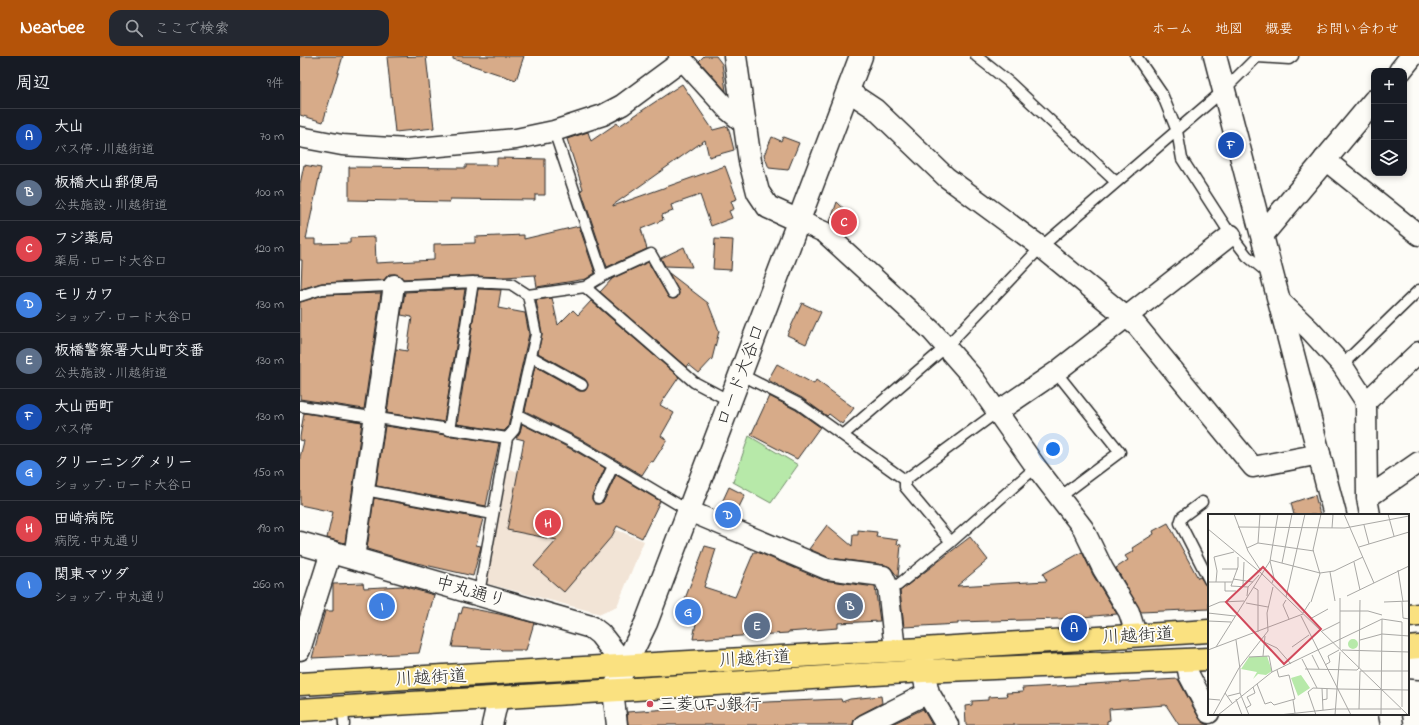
<!DOCTYPE html>
<html lang="ja">
<head>
<meta charset="utf-8">
<style>
  :root { --surface:#171b24; --page:#242831; --text:#f1f3f6; --muted:#9ea1a6; --line:#363941; --accent:#b45309 }
  body { margin:0; font-family:"Indie Flower","Klee One",sans-serif; background:var(--page); color:var(--text) }
  .controls { position:absolute; right:12px; top:12px; display:grid; overflow:hidden; border-radius:8px; box-shadow:0 2px 6px #0003 }
  .controls button { width:36px; height:36px; display:grid; place-items:center; padding:0; border:0; border-bottom:1px solid var(--line); background:var(--surface); color:var(--text); font:20px sans-serif }
  .you { position:absolute; left:753px; top:393px; width:14px; height:14px; margin:-10px; border:3px solid #fff; border-radius:50%; background:#1a73e8; box-shadow:0 0 0 6px #1a73e833 }
  .badge { display:grid; place-items:center; width:26px; height:26px; border-radius:50%; background:var(--accent); color:#fff; font-size:13px; font-weight:700 }
  .pin { position:absolute; translate:-50% -50%; border:2px solid #fff; box-shadow:0 1px 4px #0006 }
  .list { margin:0; padding:0; list-style:none }
  h2 { display:flex; justify-content:space-between; align-items:center; height:52px; margin:0; padding:0 16px; font-size:17px }
  h2 small { font-size:13px; font-weight:400; color:var(--muted) }
  .list li { display:grid; grid-template-columns:26px 1fr auto; gap:12px; align-items:center; box-sizing:border-box; height:56px; padding:0 16px; border-top:1px solid var(--line) }
  .list b { display:block; font-size:15px; white-space:nowrap }
  .list p { margin:0; font-size:13px; white-space:nowrap; color:var(--muted) }
  .list em { font-size:13px; font-style:normal; color:var(--muted) }
  .icon { flex:none; width:22px; height:22px; fill:none; stroke:currentColor; stroke-width:2; stroke-linecap:round; stroke-linejoin:round }
  .map { position:relative; flex:none; width:1119px; height:669px; overflow:hidden }
  header { display:flex; align-items:center; gap:24px; box-sizing:border-box; height:56px; padding:0 20px; background:var(--accent); color:#fff }
  header strong { font-size:19px }
  nav { display:flex; gap:22px; margin-inline-start:auto; font-size:14px }
  .search { width:280px; height:36px; background:var(--page); display:flex; align-items:center; gap:10px; box-sizing:border-box; padding:0 14px; border-radius:12px; color:var(--muted); font-size:15px }
  main { display:flex }
  aside { flex:1; background:var(--surface) }
  .map>svg:first-child { display:block }
  .built { fill:#f2e4d6 }
  .park { fill:#b7e9a9; stroke:#718a6a }
  .building { fill:#d7ab89; stroke:#2b2b2b }
  .lines { fill:none; stroke-linecap:round; stroke-linejoin:round }
  .lane-casing { stroke:#2b2b2b; stroke-width:13 }
  .street-casing { stroke:#2b2b2b; stroke-width:23 }
  .secondary-casing { stroke:#2b2b2b; stroke-width:25 }
  .highway-casing { stroke:#2b2b2b; stroke-width:25 }
  .lane { stroke:#fdfcf7; stroke-width:10 }
  .street { stroke:#fdfcf7; stroke-width:20 }
  .secondary { stroke:#fdfcf7; stroke-width:22 }
  .highway { stroke:#fae180; stroke-width:22 }
  .poi-dot { fill:#d1495b; stroke:#fdfcf7; stroke-width:1.5 }
  .labels { text-anchor:middle; stroke-width:3.5; stroke-linejoin:round; paint-order:stroke }
  .street-label { font-size:18px; fill:#2b2b2b; stroke:#fdfcf7 }
  .poi-label { font-size:18px; fill:#2b2b2b; stroke:#fdfcf7; text-anchor:start }
  .inset-road { fill:none; stroke:#a9a8a5; stroke-width:1 }
  .view { fill:#d1495b; fill-opacity:0.15; stroke:#d1495b; stroke-width:2 }
  .inset-edge { fill:none; stroke:#2b2b2b; stroke-width:2 }
</style>
</head>
<body>
<header>
<strong>Nearbee</strong>
<div class="search"><svg class="icon" aria-label="search" viewBox="0 0 24 24"><circle cx="10" cy="10" r="6"/><path d="M15 15l6 6"/></svg>ここで検索</div>
<nav><a>ホーム</a><a>地図</a><a>概要</a><a>お問い合わせ</a></nav>
</header>
<main>
<aside>
<h2>周辺<small>9件</small></h2>
<ul class="list">
<li><span class="badge" style="background:#1a4fb4">A</span><div><b>大山</b><p>バス停 · 川越街道</p></div><em>70 m</em></li>
<li><span class="badge" style="background:#5c6f8a">B</span><div><b>板橋大山郵便局</b><p>公共施設 · 川越街道</p></div><em>100 m</em></li>
<li><span class="badge" style="background:#e0444e">C</span><div><b>フジ薬局</b><p>薬局 · ロード大谷口</p></div><em>120 m</em></li>
<li><span class="badge" style="background:#3f7fe0">D</span><div><b>モリカワ</b><p>ショップ · ロード大谷口</p></div><em>130 m</em></li>
<li><span class="badge" style="background:#5c6f8a">E</span><div><b>板橋警察署大山町交番</b><p>公共施設 · 川越街道</p></div><em>130 m</em></li>
<li><span class="badge" style="background:#1a4fb4">F</span><div><b>大山西町</b><p>バス停</p></div><em>130 m</em></li>
<li><span class="badge" style="background:#3f7fe0">G</span><div><b>クリーニング メリー</b><p>ショップ · ロード大谷口</p></div><em>150 m</em></li>
<li><span class="badge" style="background:#e0444e">H</span><div><b>田崎病院</b><p>病院 · 中丸通り</p></div><em>190 m</em></li>
<li><span class="badge" style="background:#3f7fe0">I</span><div><b>関東マツダ</b><p>ショップ · 中丸通り</p></div><em>260 m</em></li>
</ul>
</aside>
<div class="map">
<svg width="1119" height="669" viewBox="0 0 1119 669">
  <rect width="100%" height="100%" fill="#fdfcf7"/>
  <filter id="ink" filterUnits="userSpaceOnUse"><feTurbulence type="fractalNoise" baseFrequency=".025" numOctaves="2"/><feDisplacementMap in="SourceGraphic" scale="8" xChannelSelector="R" yChannelSelector="G"/><feConvolveMatrix kernelMatrix="1 2 1 2 8 2 1 2 1" color-interpolation-filters="sRGB"/></filter>
  <g filter="url(#ink)">
    <!-- built -->
    <path class="built" d="M206,411l55,24 -5,14 88,36 -27,65 -16,8 -116,-31z"/>
    <!-- park -->
    <path class="park" d="M449,380l49,29 -27,38 -38,-21z"/>
    <!-- building -->
    <path class="building" d="M0,0h43l-20,66 -23,-7z
      M126,0l8,72 -39,4 -8,-75z
      M153,0h71l-8,24 -63,-21z
      M404,0h12l6,8 4,27 -27,-30z
      M382,28l31,46 15,-4 6,24 -25,7 -4,-17 -92,65v1l112,-40 12,33 -6,2 3,8 -5,2 3,7 -21,8 -11,-31 -29,10 2,6 -11,4 1,5 -22,9 6,20 -40,18 -26,-77 2,-1 -16,-50 21,-7 3,9 26,-18 2,3z
      M472,81l9,4 2,-4 16,6 -11,27 -19,-2 -5,-13z
      M197,102l48,1v36h-10v5l-85,-1v3l-101,-2v-33l117,1v-3h31z
      M4,109l17,3 -15,71h9v5l35,-1v-5l25,-1 1,26 58,-3v-16l41,-1v-6l49,-2v4l55,-13 16,47 -9,6 -49,8 -2,-12 -30,2 -32,-1 -70,3 -8,-5h-6l-5,6 -62,3 -21,6 1,-29h-2v-76z
      M537,146l22,21 -13,14 -16,-15z
      M415,183l18,1 -2,30 -18,-1z
      M384,191l8,20 -27,-1 -4,-8z
      M348,206l21,36h8l2,-5 -10,-20 39,30 11,28 -7,28 -13,14 -11,-9 -2,3 -86,-75 13,-14z
      M165,233l-21,133 -57,-9 9,-64 11,2 5,-34 -11,-2 4,-23z
      M178,233l23,1 -3,18 27,5 4,21 -21,93 -4,4 -47,-7z
      M81,237l-17,116 -64,-10v-97l23,-7z
      M252,242l6,27 15,-15 5,5 13,-14 88,76 -19,28 14,8 -13,23 6,4 -14,22 -2,-1 -9,14 -59,-35 -58,-29 10,-45 44,25h6l3,-6 -3,-6 -47,-26 4,-20 -6,-33z
      M502,247l19,9 -15,32 -19,-9z
      M477,308l37,20 2,-4 38,28 -12,16 -13,-10 -2,2 -25,-18 -34,-18z
      M469,340l27,14 24,17 -23,32 -46,-24z
      M4,357l58,9 -17,121 -18,-5 6,-26 -33,-7v-48l4,-16 -4,-1v-3z
      M222,368l55,28 28,16 -13,28v3l3,5h4l5,-3 12,-26 44,26 -18,37 -25,-12 -5,10 -48,56 -30,-26 23,-26 -50,-10 17,-90 -8,-2 4,-6z
      M85,370l114,17 -13,63 -110,-20z
      M429,431l16,8 -11,22 -16,-6z
      M1015,439l5,20h-26l-3,-12z
      M74,442l109,21 -7,26 5,1 -8,30 -65,-15 -41,-12z
      M868,467l30,55 2,-1 7,9 2,5v18l-68,3 -25,-44 12,-8 -3,-4 9,-5 -2,-3 22,-14 -1,-3z
      M527,469l25,21 1,-11h5v-5l19,2 -1,5 22,3 -1,4 4,1 -3,32 -8,-10 -5,-2 -55,-7 -21,-9z
      M670,481l18,23 -31,26 90,-5 -4,-7 39,-22 11,23 24,39 -58,5 -101,3v2l-54,3 -4,-36z
      M405,490l11,3 -12,38 31,10 19,-45h3l66,28 52,7 5,34 -42,2v5l-50,4v1l-95,6 3,-16 -13,-5 -3,-6z
      M63,527l1,5 38,-2 32,9 -15,58 -107,5 13,-47h8v-27z
      M163,551l36,7 35,9 -8,27h-25v-1l-49,-2 7,-34 2,1z
      M878,623l21,39 4,4 6,3h-30l-13,-20 -57,4 1,11 -3,1v4h-141l-1,-19 7,-1v-4l16,-1v-3l19,-1 -1,-3 17,-1 -1,-4z
      M581,640l1,7 -23,12 -5,4 -1,6h-225l-1,-13 140,-10 74,-3 1,3 8,-3z
      M623,653l9,16h-42z"/>
    <g class="lines">
      <!-- lane casing -->
      <g class="lane-casing">
        <path id="lane" d="M676,0l33,26 107,100
          M836,0l26,38 15,37 5,28 49,76 16,21 21,17
          M254,75l49,145
          M285,231l109,95 36,19
          M0,240l22,-7 151,-7 38,2 17,11 57,-8 18,-11 48,-22 22,39
          M232,301l50,28
          M1042,309l77,-75
          M756,316l64,80 -60,45
          M440,318l59,30 106,76 92,-68
          M0,350l207,32
          M218,359l62,31 109,65
          M149,374l24,-148
          M543,379l104,-89 94,-99 183,-157 33,-33 32,2 4,-3
          M605,424v7l46,55
          M65,434l128,24
          M298,442l15,-32
          M902,446l-20,15 -2,6 29,57
          M588,531l10,-2 53,-43 85,-75
          M179,537l28,-155 7,-8 22,-96 -8,-39
          M43,652l1,17"/>
      </g>
      <!-- street casing -->
      <g class="street-casing">
        <path id="street" d="M379,0l49,54 17,14
          M548,35l27,18 71,68 95,70 96,79 116,141 67,-13
          M0,81l42,8 65,4 109,-10 38,-8 49,-16 19,-10 61,-45
          M1024,103l95,76
          M499,165l25,11 108,99 42,48 62,88 47,61 20,41 26,43 7,22
          M980,245l30,29 32,35 24,37 1,96 3,17
          M1066,346l53,-50
          M697,356l59,-40 175,-137
          M1067,442l52,-36
          M389,455l138,58 56,7 5,11 7,63
          M54,502l40,-273
          M0,594l31,-98
          M886,604l3,15 20,38
          M313,635l4,34
          M192,669l6,-26
          M564,669l64,-32"/>
      </g>
      <!-- secondary casing -->
      <g class="secondary-casing">
        <path id="secondary" d="M435,0l15,105 8,31 10,15 31,14
          M915,0l120,459
          M1100,15l12,-15
          M963,178l111,-133
          M0,487l291,84 9,7 24,31
          M622,596l1,19 5,22 19,32
          M1108,611l11,1
          M313,635l33,-68 215,-567
          M1090,658l2,11"/>
      </g>
      <!-- highway casing -->
      <g class="highway-casing">
        <path id="highway" d="M1108,560l11,-1
          M1108,592l11,-1
          M0,628l622,-35 287,-18
          M0,654l623,-39 286,-12"/>
      </g>
      <!-- lane -->
      <use href="#lane" class="lane"/>
      <!-- street -->
      <use href="#street" class="street"/>
      <!-- secondary -->
      <use href="#secondary" class="secondary"/>
      <!-- highway -->
      <use href="#highway" class="highway"/>
    </g>
  </g>
  <!-- markers -->
  <circle class="poi-dot" cx="350" cy="648" r="4"/>
  <g class="labels">
    <!-- street labels -->
    <g class="street-label">
      <text transform="translate(440 319) rotate(-69)" y="6">ロード大谷口</text>
      <text transform="translate(171 535) rotate(16)" y="6">中丸通り</text>
      <text transform="translate(838 579) rotate(-3)" y="6">川越街道</text>
      <text transform="translate(455 602) rotate(-3)" y="6">川越街道</text>
      <text transform="translate(131 621) rotate(-3)" y="6">川越街道</text>
    </g>
    <!-- poi labels -->
    <g class="poi-label">
      <text x="358" y="654">三菱UFJ銀行</text>
    </g>
  </g>
  <!-- overview -->
  <g transform="translate(908 458)">
    <rect width="201" height="201" fill="#fdfcf7"/>
    <path d="M140 130a5 5 0 1 1 10 0a5 5 0 1 1-10 0ZM59,142l5,15 -6,4 -8,-1 -5,5 4,-7 -16,-3 8,-12zM93,161l9,13 -12,8 -7,-18z" fill="#b7e9a9"/>
    <path class="inset-road" d="M26,0l14,37 13,20M52,0l-2,29 56,8M123,0l2,1 -1,13M136,0l30,69M180,0l6,22M156,11l5,19M30,13l107,1 64,-12M0,15l53,44 147,142M151,33l50,-15M39,34l11,-5M30,43v10l-7,19 17,1M62,46l50,13 14,-2 29,-14M62,47l4,17 -2,5M146,48l6,28M74,49l10,-49M14,55h16M190,56l5,32M122,58l5,29M25,65l20,3M0,68h24M8,68l1,-11 -3,-14 20,-5M17,68v9h11M35,72l1,-24M45,73l5,3v42M39,82l1,-9 11,-12M139,82l62,-30M78,83l19,-83M78,86l-3,5 6,14M103,88l9,-28 -7,-24 8,-36M176,88l25,-1M194,88l1,16 6,1M38,89l22,4M0,93l12,-5 24,-1M132,97h28l14,4M0,99l27,3M95,99l7,-11M93,102l50,99M102,105l18,-10M0,107l23,1M114,117l18,-9M28,126l4,29v24l9,22M152,126l22,-6 27,2M56,128l13,6 14,16M8,133l54,-86 8,-47M84,133l17,-12M132,135v-51M0,136l95,-36M134,136l67,2M104,141l7,14M55,142l2,-20M41,143l20,-1 3,16M94,145l15,29M117,151l5,-3 -2,-6 11,-6M97,155l52,1 2,-2 1,-68M49,170l8,20 6,-2 3,3 21,-6 -6,-24 -10,2 -2,-7M114,174l1,22M17,179l7,10M20,182l12,-3M0,185l12,1M28,185l6,16M85,186l2,13M114,186l5,-1v-10M38,194l5,-3 -4,-8 8,-4 -2,-6M151,195l1,-38h49M5,201l26,-47 29,-37 -1,-18 6,-26M10,201l54,-43 110,-53 20,3v85M71,201l55,-6h67M108,201l-8,-23 5,-4 24,1 3,-37M127,201l2,-26 72,1M173,201l1,-96"/>
    <path class="view" d="M55,53l58,62 -37,35 -58,-62z"/>
    <rect width="201" height="201" class="inset-edge"/>
  </g>
</svg>
<div class="controls">
<button>+</button>
<button>−</button>
<button><svg class="icon" aria-label="layers" viewBox="0 0 24 24"><path d="M12 4l9 5-9 5-9-5zM3 14l9 5 9-5"/></svg></button>
</div>
<div class="you"></div>
<div class="pin badge" style="left:774px;top:572px;background:#1a4fb4">A</div>
<div class="pin badge" style="left:550px;top:550px;background:#5c6f8a">B</div>
<div class="pin badge" style="left:544px;top:166px;background:#e0444e">C</div>
<div class="pin badge" style="left:428px;top:459px;background:#3f7fe0">D</div>
<div class="pin badge" style="left:457px;top:570px;background:#5c6f8a">E</div>
<div class="pin badge" style="left:931px;top:89px;background:#1a4fb4">F</div>
<div class="pin badge" style="left:388px;top:556px;background:#3f7fe0">G</div>
<div class="pin badge" style="left:248px;top:467px;background:#e0444e">H</div>
<div class="pin badge" style="left:82px;top:550px;background:#3f7fe0">I</div>
</div>
</main>
</body>
</html>
